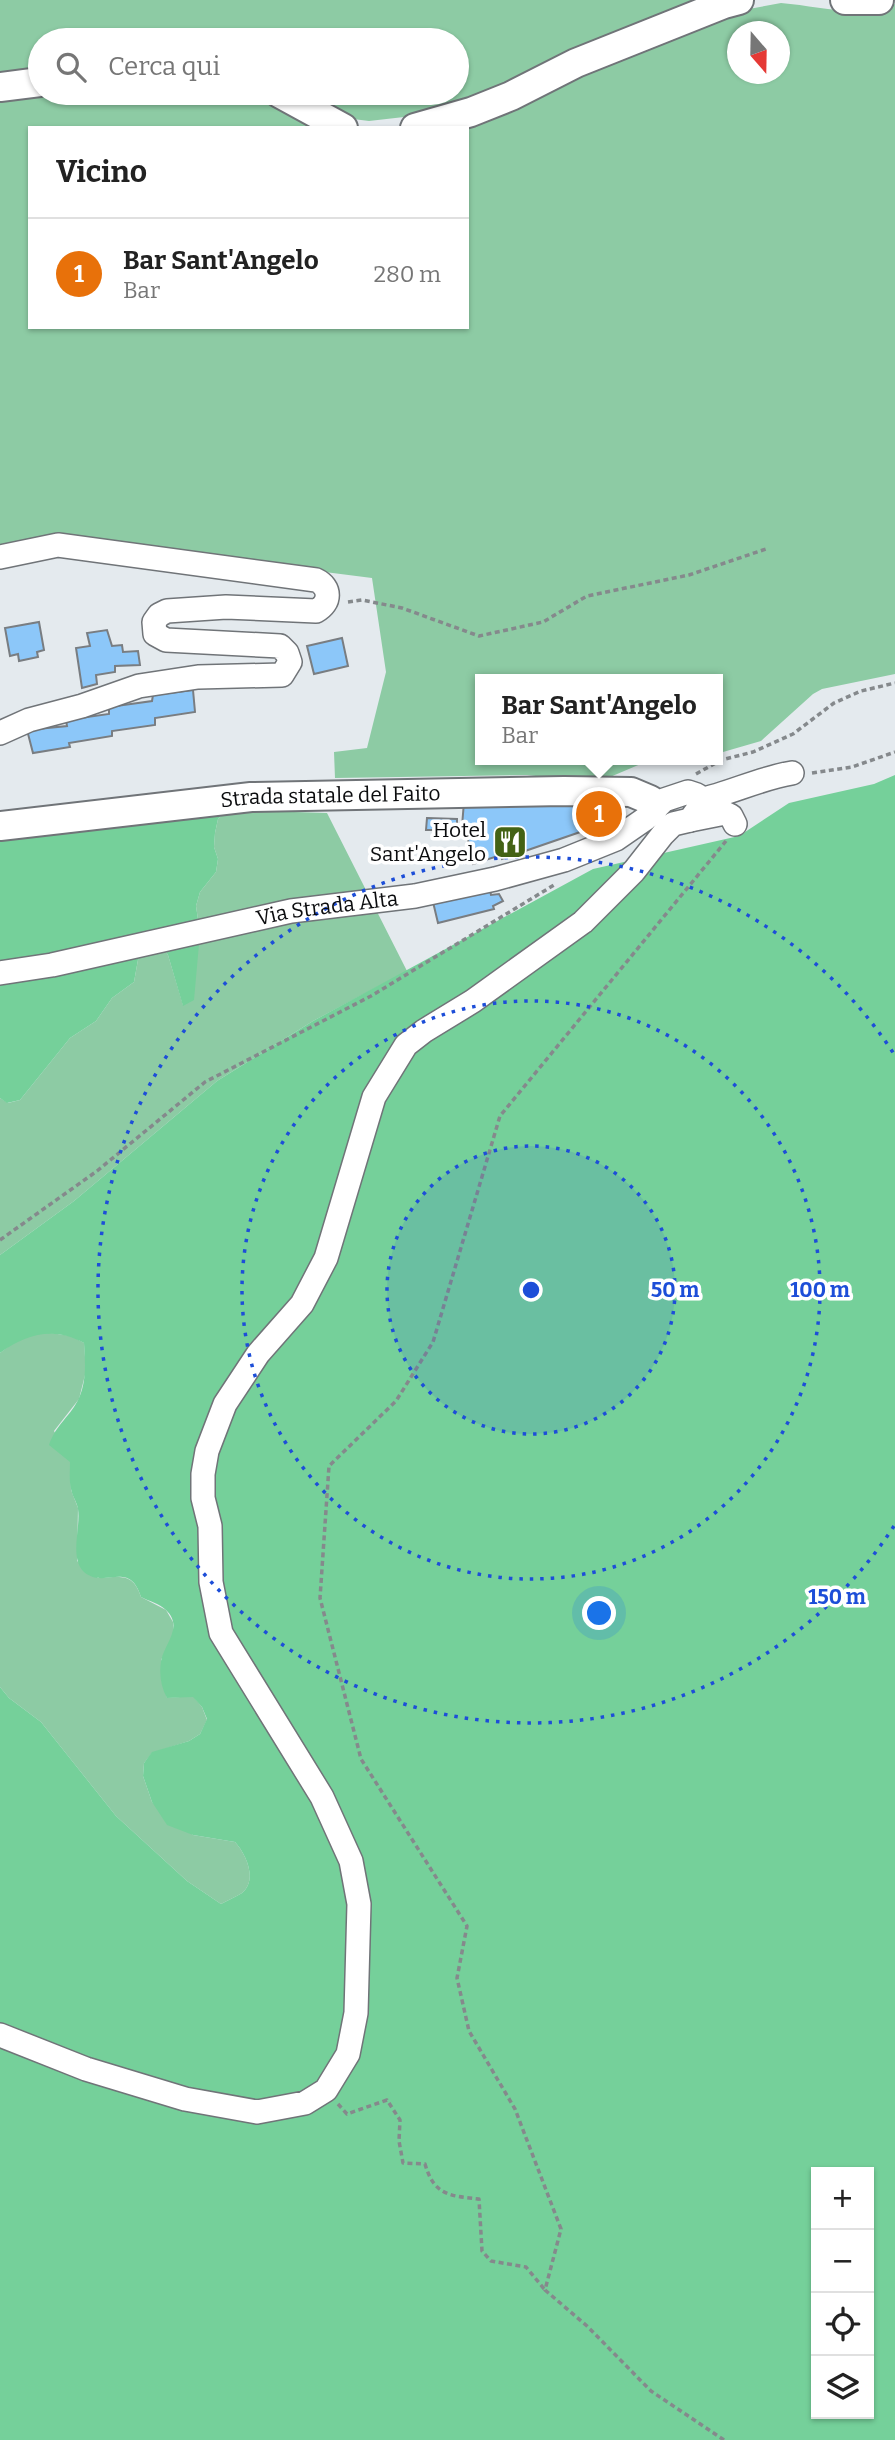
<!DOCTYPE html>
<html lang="it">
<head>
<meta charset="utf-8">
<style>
  :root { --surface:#fff; --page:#f6f6f6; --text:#222; --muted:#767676; --line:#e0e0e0; --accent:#436215 }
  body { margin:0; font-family:Bitter,serif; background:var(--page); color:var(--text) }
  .controls { position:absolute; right:21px; bottom:21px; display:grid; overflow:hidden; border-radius:0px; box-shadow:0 2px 5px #0004 }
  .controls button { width:63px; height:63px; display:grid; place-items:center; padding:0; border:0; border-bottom:2px solid var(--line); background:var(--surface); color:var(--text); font:35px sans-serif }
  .compass { position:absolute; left:727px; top:21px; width:63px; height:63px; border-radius:50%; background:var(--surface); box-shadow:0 2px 5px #0004; rotate:160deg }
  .you { position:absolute; left:600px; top:1614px; width:24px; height:24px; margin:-18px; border:5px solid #fff; border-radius:50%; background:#1a73e8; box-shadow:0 0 0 10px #1a73e833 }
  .badge { display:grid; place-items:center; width:46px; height:46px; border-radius:50%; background:var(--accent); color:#fff; font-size:23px; font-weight:700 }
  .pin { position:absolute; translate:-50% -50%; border:4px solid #fff; box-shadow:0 2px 7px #0006 }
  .popup { position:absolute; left:475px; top:674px; width:248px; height:91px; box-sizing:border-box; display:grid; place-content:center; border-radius:0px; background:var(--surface); filter:drop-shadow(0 2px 5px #0005); font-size:23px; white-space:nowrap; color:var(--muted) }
  .popup b { font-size:26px; color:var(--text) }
  .popup::after { content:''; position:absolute; left:50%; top:100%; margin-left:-14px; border:14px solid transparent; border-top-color:var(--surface) }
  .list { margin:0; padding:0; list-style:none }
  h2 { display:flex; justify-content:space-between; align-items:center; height:91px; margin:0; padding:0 28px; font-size:30px }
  h2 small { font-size:23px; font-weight:400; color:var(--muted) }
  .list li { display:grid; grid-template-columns:46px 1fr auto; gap:21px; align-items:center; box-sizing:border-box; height:112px; padding:0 28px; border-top:2px solid var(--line) }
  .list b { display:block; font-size:26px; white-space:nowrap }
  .list p { margin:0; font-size:23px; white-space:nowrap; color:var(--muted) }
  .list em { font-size:23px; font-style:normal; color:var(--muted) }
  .icon { flex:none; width:38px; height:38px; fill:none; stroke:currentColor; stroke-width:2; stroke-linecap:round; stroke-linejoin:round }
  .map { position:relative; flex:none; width:895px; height:2440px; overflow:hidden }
  .search { position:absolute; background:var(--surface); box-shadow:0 2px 5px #0004; left:28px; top:28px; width:441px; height:77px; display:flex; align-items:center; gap:18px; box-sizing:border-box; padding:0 24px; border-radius:38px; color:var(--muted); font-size:26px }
  .panel { position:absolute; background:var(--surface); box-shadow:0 2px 5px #0004; left:28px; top:126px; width:441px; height:203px; border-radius:0px }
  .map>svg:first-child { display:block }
  .green { fill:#8dcba4; fill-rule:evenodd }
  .forest { fill:#75d09a; fill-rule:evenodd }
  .building { fill:#8cc7f9; stroke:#797d81; stroke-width:2 }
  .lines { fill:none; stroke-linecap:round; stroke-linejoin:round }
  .minor-casing { stroke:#707478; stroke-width:26 }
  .tertiary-casing { stroke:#707478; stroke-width:32 }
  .path { stroke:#85898c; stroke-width:3.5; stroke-dasharray:5 3.5; stroke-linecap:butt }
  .minor { stroke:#fff; stroke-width:23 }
  .tertiary { stroke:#fff; stroke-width:28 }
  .ring { fill:none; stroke:#1d4ed8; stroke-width:3.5; stroke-dasharray:3.5 7 }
  .labels { text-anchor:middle; stroke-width:7; stroke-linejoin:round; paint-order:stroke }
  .street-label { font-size:21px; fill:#0b0c0e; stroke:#fff }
  .poi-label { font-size:21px; fill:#0b0c0e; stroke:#fff; text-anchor:end }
  .centre { fill:#1d4ed8; stroke:#fff; stroke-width:3.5 }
  .ring-label { font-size:21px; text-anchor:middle; font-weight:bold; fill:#1d4ed8; stroke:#fff; stroke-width:7; stroke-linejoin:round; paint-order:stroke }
</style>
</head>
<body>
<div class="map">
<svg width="895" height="2440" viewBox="0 0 895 2440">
  <rect width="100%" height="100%" fill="#e4eaee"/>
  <!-- green -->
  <path class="green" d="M0,0h698l-231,100 -63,17 -35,4 -16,-2 -46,-26h150v-53h-417v29l-40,5z
    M781,3c38,3 78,16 114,1v670l-73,15 -9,5 -52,47 -38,11 -5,-1v-72h-238v81h170l-54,23 -69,-8 -192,3 -1,-26 33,-4 19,-76 -14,-94 -235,-30 -137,-1v-450l40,-4h219l63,35h-292v199h437v-199h-14l127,-56 147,-59zM738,32h42v42h-42z
    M227,810l100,3 80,158 -94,50 -96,60 -143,120 -74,54v-157l8,5 12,-3 50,-62 26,-17 16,-23 22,-16 5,-28 22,-10 7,11 15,50 17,-72 -4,-27 4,-14 16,-20 2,-13 -4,-12 1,-14 3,-14z
    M43,1332l29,4 12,7 2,28 -7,28 -25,32 16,30 1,29 7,18 -1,53 21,17c23,-1 35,-6 43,19l25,13 7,12v13l-12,25 6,38 26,-2 9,11 5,13 -7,14 -11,7 -37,12 -8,10 -1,13 9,26 41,33 42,7c11,12 23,38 7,51 -6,4 -14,7 -21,11l-34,-23 -71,-65 -75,-94 -32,-24 -9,-11v-334l17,-13z"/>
  <!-- forest -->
  <path class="forest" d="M895,775v1665h-895v-753l9,11 32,24 75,94 71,65 34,23c7,-4 15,-7 21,-11 16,-13 4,-39 -7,-51l-42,-7 -26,-10 -15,-23 -9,-26 1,-13 8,-11 37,-11 11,-7 7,-15 -5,-12 -9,-10 -26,1c-6,-11 -8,-23 -6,-37 3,-17 23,-34 5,-51 -6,-6 -17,-9 -25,-13 -12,-38 -36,-7 -57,-25 -15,-14 -3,-45 -6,-63 -1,-7 -6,-13 -7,-20 -2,-9 -1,-19 -1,-27l-21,-17c7,-21 22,-29 30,-47 8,-18 6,-37 5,-55 -30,-17 -58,-9 -84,10v-98l74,-54 143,-120 96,-60 280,-152 146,-33 50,-33 85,-19zM816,2172h53v242h-53z
    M227,810l-9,9 -3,14 -1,14 4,12 -2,13 -16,20 -4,14 4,27 -6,67 -11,6 -15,-51 -7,-11 -22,10 -5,28 -22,16 -16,23 -26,17 -50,62 -13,3 -7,-5v-260z"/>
  <!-- building -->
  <path class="building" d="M39,622l5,28 -7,2 1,5 -19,4 -1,-7 -8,2 -5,-28z
    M107,630l5,16 10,-1 1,7 15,-1 2,14 -25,1v6l-19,3 1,9 -15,4 -6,-40 14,-2 -3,-13z
    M342,638l6,28 -34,8 -7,-28z
    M193,690l2,22 -40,6v7l-43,6v5l-43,7 1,4 -37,6 -6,-23 40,-4 -1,-6 43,-6v-7l43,-6 1,-6z
    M580,799l6,31 -84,29 -1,-4 -28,9 -8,-39 -3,1 2,-24z
    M580,799l40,5 2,16 -36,10z
    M427,818l30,1v11h-31z
    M489,885l2,10 8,-1 4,7 -10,5 1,3 -56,14 -5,-21z"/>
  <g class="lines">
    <!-- minor casing -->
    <g class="minor-casing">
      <g id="minor">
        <path d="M0,557l58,-12 258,35c15,7 15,23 0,31l-90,-4 -59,4 -8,4 -5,7 1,12 11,6 114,6 7,7 3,9 -8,13 -84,2 -59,9 -57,20 -53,14 -29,13"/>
        <path d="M700,800c31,-7 61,-22 92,-27"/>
        <path d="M690,820l35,-7 6,3 4,8"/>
        <path id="s1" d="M0,973l52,-8 239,-54 124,-15 80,-17 69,-19 52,-21 29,-20 19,-19 24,-8 9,3 3,5 -2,9 -8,11 -17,4 -10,10 -29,37 -51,51 -110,79 -49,30 -18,14 -32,52 -48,161 -24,46 -44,50 -33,50 -18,47 -4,23v24l7,28 1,56 10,51 101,164 29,64 8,43 -3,109 -8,41 -22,36 -21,13 -48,9 -72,-13 -99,-30 -86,-34"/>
      </g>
    </g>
    <!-- tertiary casing -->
    <g class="tertiary-casing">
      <g id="tertiary">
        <path d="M845,0h34"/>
        <path d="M0,87l40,-5"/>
        <path d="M279,93l64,35"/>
        <path d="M415,128l56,-16 40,-16 65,-33 148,-59 15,-4"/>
        <path id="s2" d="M0,826l251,-29 313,-6 67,1 19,8 2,12"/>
      </g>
    </g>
    <!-- path -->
    <path class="path" d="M348,602l14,-2 40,8 77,28 64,-14 44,-26 102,-21 77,-26
      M812,773l40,-6 43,-15
      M696,774l25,-14 32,-8 40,-18 41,-31 27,-12 34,-8
      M0,1240l97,-69 108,-89 166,-86 183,-111
      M338,2104l9,10 40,-14 13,20 -1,21 4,22 22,1c9,31 24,32 54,35l3,52 9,10 35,6 19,23
      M724,2440l-73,-49 -64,-65 -42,-36 16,-61 -46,-120 -46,-78 -12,-53 10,-52 -106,-167 -41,-161 9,-132 67,-65 37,-59 67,-226 226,-275"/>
    <!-- minor -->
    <use href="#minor" class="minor"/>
    <!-- tertiary -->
    <use href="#tertiary" class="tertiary"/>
  </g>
  <!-- distance rings -->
  <circle cx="531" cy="1290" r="144" fill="#1d4ed8" fill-opacity=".12"/>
  <g class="ring">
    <circle cx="531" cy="1290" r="144"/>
    <circle cx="531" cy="1290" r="289"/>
    <path d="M894 1526A433 433 0 1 1 894 1054"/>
  </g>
  <!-- icons -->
  <defs>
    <g id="restaurant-square" transform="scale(1.75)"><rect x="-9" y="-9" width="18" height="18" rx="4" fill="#436215" stroke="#fff"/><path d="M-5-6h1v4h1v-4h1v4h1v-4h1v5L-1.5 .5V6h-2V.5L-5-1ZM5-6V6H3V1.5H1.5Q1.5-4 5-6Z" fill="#fff"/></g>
  </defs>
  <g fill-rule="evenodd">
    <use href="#restaurant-square" x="510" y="842"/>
  </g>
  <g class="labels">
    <!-- street labels -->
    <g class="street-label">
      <text dy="7" stroke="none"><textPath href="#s2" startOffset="332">Strada statale del Faito</textPath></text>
      <text dy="7" stroke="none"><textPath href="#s1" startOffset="334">Via Strada Alta</textPath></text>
    </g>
    <!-- poi labels -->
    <g class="poi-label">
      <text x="486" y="837">Hotel<tspan x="486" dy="24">Sant'Angelo</tspan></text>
    </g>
  </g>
  <circle cx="531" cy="1290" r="10" class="centre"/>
  <g class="ring-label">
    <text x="675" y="1297">50 m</text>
    <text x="820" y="1297">100 m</text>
    <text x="837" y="1604">150 m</text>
  </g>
</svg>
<div class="controls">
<button>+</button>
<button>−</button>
<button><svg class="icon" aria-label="locate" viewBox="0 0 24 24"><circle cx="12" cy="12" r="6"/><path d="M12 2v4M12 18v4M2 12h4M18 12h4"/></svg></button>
<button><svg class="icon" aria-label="layers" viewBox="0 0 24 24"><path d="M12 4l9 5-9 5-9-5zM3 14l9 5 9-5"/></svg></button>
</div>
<svg class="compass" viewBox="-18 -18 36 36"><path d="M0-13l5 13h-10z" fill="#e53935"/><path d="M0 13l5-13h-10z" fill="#767676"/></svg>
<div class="you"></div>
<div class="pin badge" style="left:599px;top:814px;background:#e8710a">1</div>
<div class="popup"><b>Bar Sant'Angelo</b>Bar</div>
<div class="search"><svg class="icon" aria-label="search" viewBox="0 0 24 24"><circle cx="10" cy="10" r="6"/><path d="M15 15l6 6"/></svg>Cerca qui</div>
<section class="panel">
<h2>Vicino<small></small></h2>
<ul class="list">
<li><span class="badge" style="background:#e8710a">1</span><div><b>Bar Sant'Angelo</b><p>Bar</p></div><em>280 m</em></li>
</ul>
</section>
</div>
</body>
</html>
